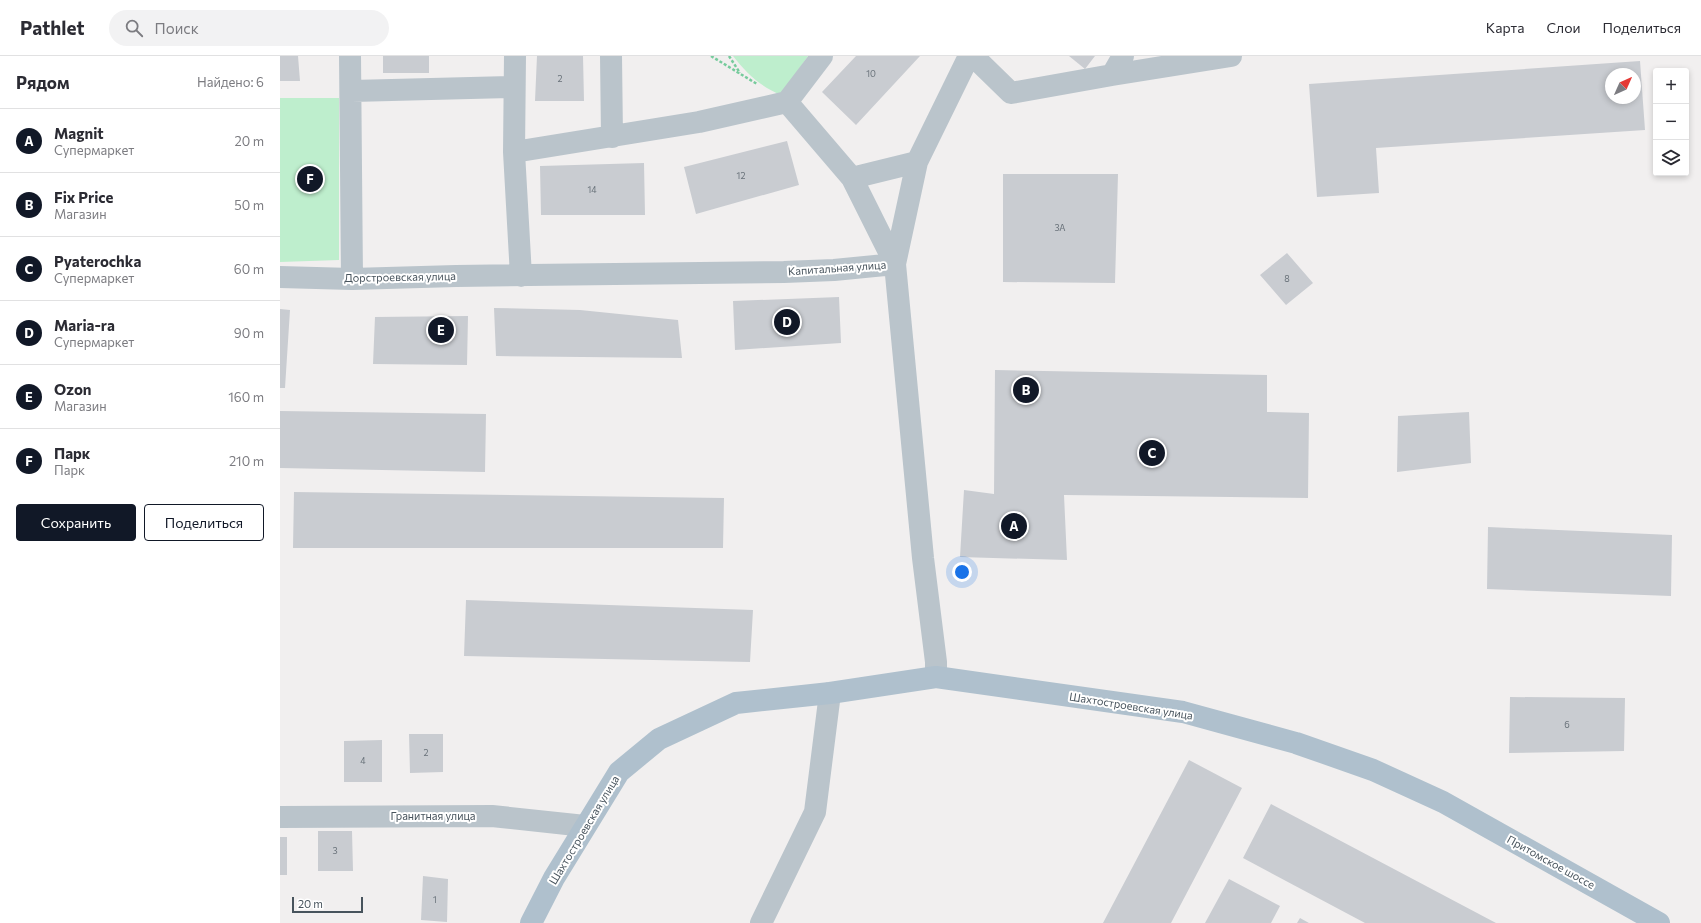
<!DOCTYPE html>
<html lang="ru">
<head>
<meta charset="utf-8">
<style>
  :root { --surface:#fff; --page:#f2f2f3; --text:#2b2b33; --muted:#7c7c81; --line:#e1e1e2; --accent:#111827 }
  body { margin:0; font-family:Commissioner,sans-serif; background:var(--page); color:var(--text) }
  .controls { position:absolute; right:12px; top:12px; display:grid; overflow:hidden; border-radius:4px; box-shadow:0 2px 6px #0003 }
  .controls button { width:36px; height:36px; display:grid; place-items:center; padding:0; border:0; border-bottom:1px solid var(--line); background:var(--surface); color:var(--text); font:20px sans-serif }
  .compass { position:absolute; left:1325px; top:12px; width:36px; height:36px; border-radius:50%; background:var(--surface); box-shadow:0 2px 6px #0003; rotate:45deg }
  .scale { position:absolute; left:12px; bottom:10px; width:71px; box-sizing:border-box; padding-left:4px; border:2px solid #47535c; border-top:0; font-size:11px; line-height:14px; white-space:nowrap; color:#47535c; -webkit-text-stroke:3px #fff; paint-order:stroke }
  .you { position:absolute; left:682px; top:516px; width:14px; height:14px; margin:-10px; border:3px solid #fff; border-radius:50%; background:#1a73e8; box-shadow:0 0 0 6px #1a73e833 }
  .badge { display:grid; place-items:center; width:26px; height:26px; border-radius:50%; background:var(--accent); color:#fff; font-size:13px; font-weight:700 }
  .pin { position:absolute; translate:-50% -50%; border:2px solid #fff; box-shadow:0 1px 4px #0006 }
  .list { margin:0; padding:0; list-style:none }
  h2 { display:flex; justify-content:space-between; align-items:center; height:52px; margin:0; padding:0 16px; font-size:17px }
  h2 small { font-size:13px; font-weight:400; color:var(--muted) }
  .list li { display:grid; grid-template-columns:26px 1fr auto; gap:12px; align-items:center; box-sizing:border-box; height:64px; padding:0 16px; border-top:1px solid var(--line) }
  .list b { display:block; font-size:15px; white-space:nowrap }
  .list p { margin:0; font-size:13px; white-space:nowrap; color:var(--muted) }
  .list em { font-size:13px; font-style:normal; color:var(--muted) }
  .actions { display:flex; gap:8px; padding:12px 16px }
  .actions a { flex:1; padding:9px 0; border:1px solid var(--accent); border-radius:4px; text-align:center; font-size:14px; color:var(--accent) }
  .actions .main { background:var(--accent); color:#fff }
  .icon { flex:none; width:22px; height:22px; fill:none; stroke:currentColor; stroke-width:2; stroke-linecap:round; stroke-linejoin:round }
  .map { position:relative; flex:none; width:1421px; height:867px; overflow:hidden }
  header { display:flex; align-items:center; gap:24px; box-sizing:border-box; height:56px; padding:0 20px; background:var(--surface); border-bottom:1px solid var(--line) }
  header strong { font-size:19px }
  nav { display:flex; gap:22px; margin-inline-start:auto; font-size:14px }
  .search { width:280px; height:36px; background:var(--page); display:flex; align-items:center; gap:10px; box-sizing:border-box; padding:0 14px; border-radius:22px; color:var(--muted); font-size:15px }
  main { display:flex }
  aside { flex:1; background:var(--surface) }
  .map>svg:first-child { display:block }
  .green { fill:#beeecd }
  .building { fill:#c9ccd1; fill-rule:evenodd }
  .lines { fill:none; stroke-linecap:round; stroke-linejoin:round }
  .path { stroke:#76cb9c; stroke-width:2.5; stroke-dasharray:3 2; stroke-linecap:butt }
  .minor { stroke:#bac4cb; stroke-width:22 }
  .major { stroke:#afc0cd; stroke-width:22 }
  .labels { text-anchor:middle; stroke-width:4; stroke-linejoin:round; paint-order:stroke }
  .number-label { font-size:9px; fill:#687179 }
  .street-label { font-size:11px; fill:#47535c; stroke:#fff }
</style>
</head>
<body>
<header>
<strong>Pathlet</strong>
<div class="search"><svg class="icon" aria-label="search" viewBox="0 0 24 24"><circle cx="10" cy="10" r="6"/><path d="M15 15l6 6"/></svg>Поиск</div>
<nav><a>Карта</a><a>Слои</a><a>Поделиться</a></nav>
</header>
<main>
<aside>
<h2>Рядом<small>Найдено: 6</small></h2>
<ul class="list">
<li><span class="badge">A</span><div><b>Magnit</b><p>Супермаркет</p></div><em>20 m</em></li>
<li><span class="badge">B</span><div><b>Fix Price</b><p>Магазин</p></div><em>50 m</em></li>
<li><span class="badge">C</span><div><b>Pyaterochka</b><p>Супермаркет</p></div><em>60 m</em></li>
<li><span class="badge">D</span><div><b>Maria-ra</b><p>Супермаркет</p></div><em>90 m</em></li>
<li><span class="badge">E</span><div><b>Ozon</b><p>Магазин</p></div><em>160 m</em></li>
<li><span class="badge">F</span><div><b>Парк</b><p>Парк</p></div><em>210 m</em></li>
</ul>
<div class="actions"><a class="main">Сохранить</a><a>Поделиться</a></div>
</aside>
<div class="map">
<svg width="1421" height="867" viewBox="0 0 1421 867">
  <rect width="100%" height="100%" fill="#f1efef"/>
  <!-- green -->
  <path class="green" d="M453,0h75l-27,39c-20,-8 -35,-22 -48,-39z
    M0,42h59v162l-59,2z"/>
  <!-- building -->
  <path class="building" d="M0,0h18l2,25h-20z
    M103,0h46v17h-46z
    M257,0h46l1,45h-49z
    M576,0h64l-64,69 -34,-33z
    M789,0h26l-10,13z
    M1360,5l5,69 -269,18 3,45 -62,4 -8,-113zM1331,18h24v24h-24z
    M507,85l12,44 -103,29 -12,-47z
    M364,107l1,52h-104l-1,-49z
    M723,118h115l-3,109 -112,-1z
    M1007,197l26,30 -27,22 -26,-30z
    M559,241l2,46 -106,7 -2,-49z
    M214,252l86,2 98,10 4,38 -186,-2z
    M0,253l10,1 -5,78h-5z
    M188,260l-1,49 -94,-1 2,-47z
    M715,314l272,5v37l42,1 -1,85 -244,-3 3,65 -107,-3 4,-67 30,4z
    M0,355l206,3 -1,58 -205,-4z
    M1189,356l2,51 -74,9 1,-56z
    M14,436l430,6 -1,50h-430z
    M1208,471l184,8 -1,61 -184,-7z
    M186,544l287,10 -3,52 -286,-6z
    M1230,641l115,1 -1,53 -115,2z
    M129,678h34v38l-33,1z
    M102,684v42h-38v-41z
    M909,704l53,28 -71,135h-68z
    M991,748l225,119h-131l-122,-65z
    M38,775h34l1,40h-35z
    M0,781h7v38h-7z
    M143,820l25,3 -1,43 -26,-2z
    M949,823l51,27 -9,17h-66z
    M1020,862l9,5h-12z"/>
  <g class="lines">
    <!-- path -->
    <path class="path" d="M431,0l46,28
      M449,0l11,17"/>
    <!-- minor -->
    <path class="minor" d="M70,0l2,223
      M235,0l-1,96 7,124
      M331,0l1,81
      M693,0l38,37 101,-18 11,-19
      M832,19l119,-19
      M72,35l162,-4
      M507,46l65,76
      M234,96l185,-30 88,-20 35,-46
      M637,106l-22,102 28,294 13,104v15
      M0,221l72,2 104,-3 328,-4 50,-2 61,-6 -43,-86 65,-16 52,-106
      M0,761l212,-1 93,10
      M481,867l54,-111 15,-119"/>
    <!-- major -->
    <path class="major" d="M251,867l23,-45 65,-106 40,-33 77,-36 94,-10 106,-16 247,35 113,31 77,27 70,32 216,121"/>
  </g>
  <g class="labels">
    <!-- number labels -->
    <g class="number-label">
      <text x="591" y="21">10</text>
      <text x="280" y="26">2</text>
      <text x="461" y="123">12</text>
      <text x="312" y="137">14</text>
      <text x="780" y="175">3А</text>
      <text x="1007" y="226">8</text>
      <text x="1287" y="672">6</text>
      <text x="146" y="700">2</text>
      <text x="83" y="708">4</text>
      <text x="55" y="798">3</text>
      <text x="155" y="847">1</text>
    </g>
    <!-- street labels -->
    <g class="street-label">
      <text transform="translate(557 212) rotate(-4)" y="4">Капитальная улица</text>
      <text transform="translate(120 221) rotate(-1)" y="4">Дорстроевская улица</text>
      <text transform="translate(851 650) rotate(9)" y="4">Шахтостроевская улица</text>
      <text x="153" y="764">Гранитная улица</text>
      <text transform="translate(304 774) rotate(-59)" y="4">Шахтостроевская улица</text>
      <text transform="translate(1271 806) rotate(29)" y="4">Притомское шоссе</text>
    </g>
  </g>
</svg>
<div class="controls">
<button>+</button>
<button>−</button>
<button><svg class="icon" aria-label="layers" viewBox="0 0 24 24"><path d="M12 4l9 5-9 5-9-5zM3 14l9 5 9-5"/></svg></button>
</div>
<svg class="compass" viewBox="-18 -18 36 36"><path d="M0-13l5 13h-10z" fill="#e53935"/><path d="M0 13l5-13h-10z" fill="#7c7c81"/></svg>
<div class="scale">20 m</div>
<div class="you"></div>
<div class="pin badge" style="left:734px;top:470px">A</div>
<div class="pin badge" style="left:746px;top:334px">B</div>
<div class="pin badge" style="left:872px;top:397px">C</div>
<div class="pin badge" style="left:507px;top:266px">D</div>
<div class="pin badge" style="left:161px;top:274px">E</div>
<div class="pin badge" style="left:30px;top:123px">F</div>
</div>
</main>
</body>
</html>
